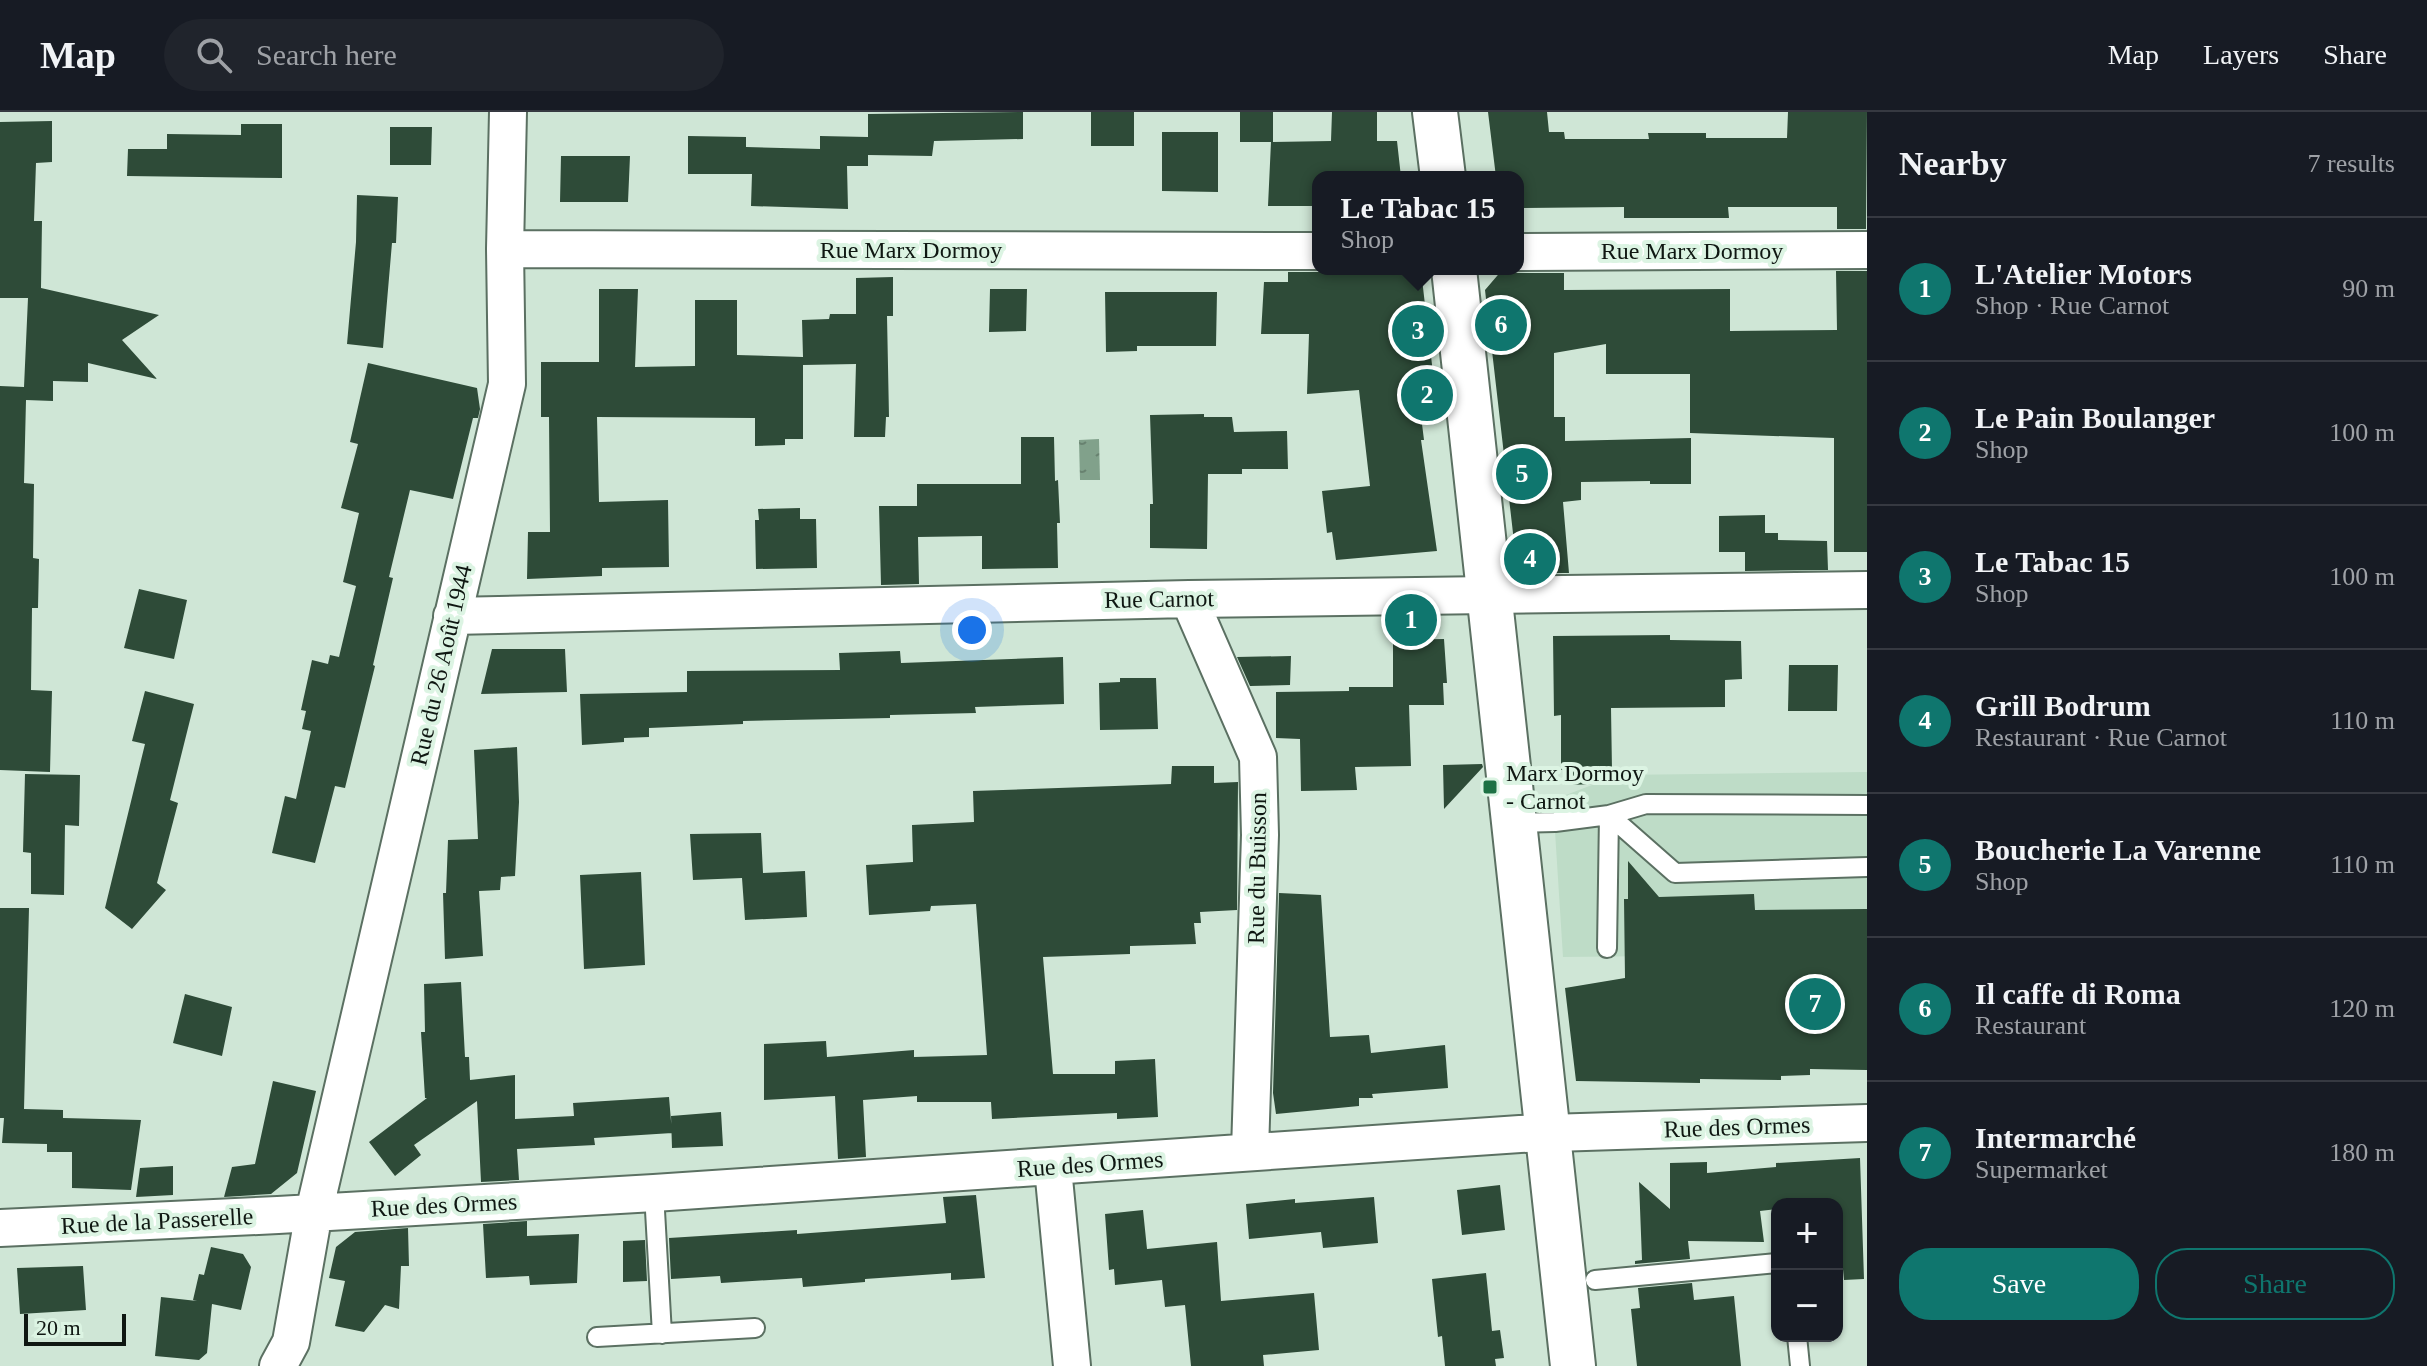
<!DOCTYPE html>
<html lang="en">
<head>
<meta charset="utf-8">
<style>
  :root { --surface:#171b24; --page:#20242c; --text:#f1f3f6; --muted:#9ea1a6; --line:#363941; --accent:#0f766e }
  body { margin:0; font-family:Georgia,serif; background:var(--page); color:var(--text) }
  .controls { position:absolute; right:24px; bottom:24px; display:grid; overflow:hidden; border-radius:16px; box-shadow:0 2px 6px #0004 }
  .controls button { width:72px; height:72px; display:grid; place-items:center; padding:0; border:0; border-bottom:2px solid var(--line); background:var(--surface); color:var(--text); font:40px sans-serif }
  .scale { position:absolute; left:24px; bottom:20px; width:102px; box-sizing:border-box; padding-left:8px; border:4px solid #0f1712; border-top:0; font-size:22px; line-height:28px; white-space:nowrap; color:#0f1712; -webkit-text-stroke:6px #dcf4e3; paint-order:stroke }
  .you { position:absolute; left:972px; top:518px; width:28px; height:28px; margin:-20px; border:6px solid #fff; border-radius:50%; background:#1a73e8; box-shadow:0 0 0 12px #1a73e833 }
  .badge { display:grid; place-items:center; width:52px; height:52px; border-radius:50%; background:var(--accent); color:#fff; font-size:26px; font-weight:700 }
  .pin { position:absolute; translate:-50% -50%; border:4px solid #fff; box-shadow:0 2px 8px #0006 }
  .popup { position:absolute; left:1312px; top:59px; width:212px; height:104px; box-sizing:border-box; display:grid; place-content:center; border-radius:16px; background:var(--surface); filter:drop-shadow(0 2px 6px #0005); font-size:26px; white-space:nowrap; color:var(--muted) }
  .popup b { font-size:30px; color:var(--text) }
  .popup::after { content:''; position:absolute; left:50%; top:100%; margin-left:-16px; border:16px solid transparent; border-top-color:var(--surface) }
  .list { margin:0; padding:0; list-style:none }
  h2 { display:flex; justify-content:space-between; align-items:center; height:104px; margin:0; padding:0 32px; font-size:34px }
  h2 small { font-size:26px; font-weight:400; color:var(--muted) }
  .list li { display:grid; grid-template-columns:52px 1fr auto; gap:24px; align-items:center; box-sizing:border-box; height:144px; padding:0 32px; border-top:2px solid var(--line) }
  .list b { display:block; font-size:30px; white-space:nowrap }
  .list p { margin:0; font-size:26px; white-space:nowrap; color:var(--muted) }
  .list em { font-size:26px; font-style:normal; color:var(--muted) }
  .actions { display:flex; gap:16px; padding:24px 32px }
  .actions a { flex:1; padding:18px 0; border:2px solid var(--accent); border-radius:32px; text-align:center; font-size:28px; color:var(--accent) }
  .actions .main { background:var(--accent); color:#fff }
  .icon { flex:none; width:44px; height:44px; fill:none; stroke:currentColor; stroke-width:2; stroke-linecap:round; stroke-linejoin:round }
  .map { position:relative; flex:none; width:1867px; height:1254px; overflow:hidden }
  header { display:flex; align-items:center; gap:48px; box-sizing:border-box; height:112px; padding:0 40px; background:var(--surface); border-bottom:2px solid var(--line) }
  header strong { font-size:38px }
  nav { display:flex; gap:44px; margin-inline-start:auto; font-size:28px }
  .search { width:560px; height:72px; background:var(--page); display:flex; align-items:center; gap:20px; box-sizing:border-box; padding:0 28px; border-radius:44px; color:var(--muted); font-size:30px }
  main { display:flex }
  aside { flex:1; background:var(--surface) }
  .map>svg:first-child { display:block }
  .built { fill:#bedcc7 }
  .water { fill:url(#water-ripples) }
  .building { fill:#2e4b38 }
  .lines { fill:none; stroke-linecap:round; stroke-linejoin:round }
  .lane-casing { stroke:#5b7062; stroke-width:22 }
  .street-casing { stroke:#5b7062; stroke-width:40 }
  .secondary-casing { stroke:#5b7062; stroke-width:48 }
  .lane { stroke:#fff; stroke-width:18 }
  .street { stroke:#fff; stroke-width:36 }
  .secondary { stroke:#fff; stroke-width:44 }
  .poi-dot { fill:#1d7144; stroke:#dcf4e3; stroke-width:3 }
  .labels { text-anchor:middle; stroke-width:8; stroke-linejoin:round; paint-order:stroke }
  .street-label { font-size:24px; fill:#0f1712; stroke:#dcf4e3 }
  .poi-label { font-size:24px; fill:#0f1712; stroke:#dcf4e3; text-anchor:start }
</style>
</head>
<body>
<header>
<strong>Map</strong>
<div class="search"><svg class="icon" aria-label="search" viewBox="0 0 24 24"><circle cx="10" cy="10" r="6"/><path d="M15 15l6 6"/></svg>Search here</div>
<nav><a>Map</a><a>Layers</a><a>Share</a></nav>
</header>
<main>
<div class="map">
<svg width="1867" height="1254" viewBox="0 0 1867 1254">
  <defs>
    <pattern id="water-ripples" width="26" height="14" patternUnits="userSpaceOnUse" patternTransform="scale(2)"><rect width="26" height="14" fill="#81a18b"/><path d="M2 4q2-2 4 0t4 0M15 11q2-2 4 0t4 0" fill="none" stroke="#688270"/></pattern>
  </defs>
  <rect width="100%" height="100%" fill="#cfe6d6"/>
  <!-- built -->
  <path class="built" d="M1867,660v280l-106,-97 -198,2 -10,-157 65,-25z"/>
  <!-- water -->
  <path class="water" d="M1099,327l1,41h-20l-1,-40z"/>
  <!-- building -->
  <path class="building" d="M1023,0v27l-89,2 -2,15 -64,-1v11h-21l1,43 -97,-3 1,-32h-64v-38l58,1v10l74,2v-13l48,1v10v-33z
    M1091,0h43v34h-43z
    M1240,0h33v30l58,-1 1,-29h45v29h20l4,36h-83v29h-50l3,-64h-31z
    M1488,0h59l2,20h15l1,7h84l-1,-6h58v5h81l1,-26h79l-1,117h-29v-22h-109l1,11h-105v-11l-106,1v-31h-22z
    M52,9v41l-16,1 -2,58h8l-1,67 118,27 -37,25 35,39 -69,-16v19l-35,-1v20l-27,-1 -2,83 10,1 -1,74 6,1 -1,49h-6l-1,82 21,1 -2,81 -50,-2v-384l24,1 4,-89h-28v-176z
    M241,12h41v54l-155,-2 1,-27h39v-15l74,1z
    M390,15h42l-1,38h-41z
    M1162,20h56v60l-56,-1z
    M561,44h69l-2,46h-68z
    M357,83l41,2 -2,46h-4l-9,105 -36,-4 9,-102z
    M1329,157h78l15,10 16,137h-17l3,24h-3l16,111 -101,9 -4,-28 -5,1 -5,-42 48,-5 -11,-96 -52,4 2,-60h-48l3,-52h24v-10h30z
    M1503,157l15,4h46v17l166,-1v42l107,-1 -1,-59h31v281h-33v-114l-144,-5v-59h-84v-30l-52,9v64h11v24l126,-3v46h-41v-3l-69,1v18l-18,2 6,71h-34l-19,-14 -31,-269z
    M893,165v39h-6l2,101h-3l-1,20h-31l2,-73 -53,1v-5v79h-18v6l-30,1v-28l-158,-1 2,85 69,-2 1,67 -67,1v8l-75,3 1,-47h22l-1,-115h-8v-55h58v-73h39l-3,78 60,-1v-66h42v55l66,2 -1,-37 27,-1 1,-5h26v-36z
    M990,177h37l-1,42 -37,1z
    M1105,180h112l-1,54h-79v5l-31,1z
    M368,251l109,25 3,21 -2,9h-5l-20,81 -43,-9 -21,87 4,1 -20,87 2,1 -30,122 -10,-2 -20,77 -43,-10 13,-57 11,3 15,-68 -9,-2 4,-18 -5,-1 11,-50 16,4 2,-9 9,2 17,-71 -13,-4 16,-69 -18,-5 17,-64 -8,-2z
    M1204,302v3h28l2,15 53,-1 1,38h-46v5h-34l-1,75 -57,-1v-44h3l-3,-89z
    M1021,325h33l1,44 3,-1 2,43h-3l1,45 -76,1v-33l-64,1 1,47 -38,1 -2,-79h38v-22h104z
    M800,396v11h16l1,49 -61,1 -1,-49h4l-1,-11z
    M1765,403v18h13v7l49,1 1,29 -83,1v-19h-26v-36z
    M139,477l48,11 -13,59 -50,-11z
    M1670,523v5l71,1 1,38 -17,1v27l-114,1 1,62h-12v14l-36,1v-15h-3v-55l-7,1 -1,-80z
    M1444,527l3,44h-4l1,22h-35l2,61 -56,1 2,23 -56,1 -1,-52 -24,-1v-46l73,-1v-4h44v-47z
    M492,537h73l2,43 -86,2z
    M900,539l1,12 162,-6 1,47 -89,3 1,6 -86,2v3l-147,3v3l-94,4v9l-25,1v4l-42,3 -2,-51 107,-2v-21l153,-1 -1,-17z
    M1291,544l-1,29 -40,1 -13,-29z
    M1789,553h49l-1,46h-49z
    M1120,566h36l2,51 -58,1 -1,-47 21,-1z
    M145,579l49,13 -24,96 8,3 -21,80 9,7 -34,39 -27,-21 40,-164 -13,-3z
    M517,635l2,55 -4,74 -14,1 -1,13 -21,1 4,65 -38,3 -2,-66h3l2,-53 30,-1 -4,-89z
    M1482,652l1,3 -39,42 -1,-44z
    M1172,654h42v17l24,-1 -1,128 -37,2 1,11h-7l2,21 -66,2v8l-87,3 10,117h62v-13l40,-2 3,58 -41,2v-6l-125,6 -1,-17h-74v-6l-54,4 3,57 -28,2 -3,-63 -71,4v-56l62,-3 1,16 87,-7v7l73,-2 -11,-151 -45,2 -1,5 -61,4 -3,-50 47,-3 -1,-37 62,-3 -1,-31 198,-7z
    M25,662l55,1 -1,51 -14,-1 -1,70 -33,-1v-41l-8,-1z
    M761,721l2,40 42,-2 2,46 -62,3 -3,-42 -49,2 -3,-46z
    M1628,749l31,36 95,-3 1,16 112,-1v161l-57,-1v6l-29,1v4l-81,-1v4l-124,-2 -11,-93 60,-10 -1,-79h4z
    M641,760l4,93 -61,4 -4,-94z
    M1279,781l42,2 9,142 39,-2 2,18 74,-8 3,43 -76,6 1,4h-14v8l-83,8 -3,-21z
    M0,796h29l-5,201 39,1v8l78,2 -10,70 -59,-2v-36h-25v-8l-45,-1 2,-25h-4z
    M461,870l4,75h4l1,23 45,-5v44l59,-3 -1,-13 96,-6 3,36 -78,5 1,7 -78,4 2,31 -38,2 -4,-81 -63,44 7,10 -26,21 -26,-34 58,-44h-2l-4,-66h4l-1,-48z
    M185,882l47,13 -10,49 -49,-13z
    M273,969l43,10 -19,82 -26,21 -47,3 8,-30 23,-3z
    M721,1000l2,34 -51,2 -1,-32z
    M1860,1046l4,121 -20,1 -7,-76h-60v5l-17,2 4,31 -76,-1 2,18 -55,5v-3l7,-1 -3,-78 31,27v-46l37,-1v11l69,-6v-4z
    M173,1054v29l-37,2 4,-29z
    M1500,1073l5,45 -43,5 -5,-45z
    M976,1083l9,83 -34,2v-7l-86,6v3l-62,5 -1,-9 -81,5 -1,-7 -49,3 -2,-41 128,-8v4l149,-11 -3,-26z
    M1374,1085l4,46 -55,5 -2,-16 -72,7 -3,-35 49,-5v4z
    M1143,1098l4,39 70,-7 4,59 93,-8 5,57 -56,5 1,11h-73l-6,-61 -20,2 -3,-27 -47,5 -1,-16 -5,1 -4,-56z
    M527,1109v15l52,-2 -2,49 -47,2 -1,-9 -43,2 -3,-54z
    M408,1116l1,38h-8l-2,43 -14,-4 -21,27 -29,-6 10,-45 -16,-3 7,-31 19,-15z
    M645,1128l2,41 -24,1v-41z
    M211,1135l32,7 8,13 -10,43 -29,-6 -5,49 -8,7 -44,-4 6,-59 36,4 -4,-1 6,-26 5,1z
    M83,1154l3,44 -66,4 -3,-46z
    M1486,1161l6,58 8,-1 4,28 -9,1 1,7h-51l-3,-30 -4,1 -6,-58z
    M1692,1171l2,17 40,-4 7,70h-104l-6,-57 9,-1 -2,-20z"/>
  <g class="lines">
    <!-- lane casing -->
    <g class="lane-casing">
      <path id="lane" d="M1513,711l42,-1 54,-7 37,-11 221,1
        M1607,836l2,-133 66,58 192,-6
        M654,1081l8,141
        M1595,1168l182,-17
        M1797,1224l3,30
        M597,1225l158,-9"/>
    </g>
    <!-- street casing -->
    <g class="street-casing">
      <path id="street" d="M505,137l813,2
        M1518,140l349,-2
        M1189,487l69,158 2,78 -10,316
        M452,504l737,-17 678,-9
        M1053,1056l19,198
        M0,1116l278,-13 376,-22 866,-59 347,-11
        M278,1254l13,-24 23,-130 193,-828 -2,-135 3,-137"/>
    </g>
    <!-- secondary casing -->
    <g class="secondary-casing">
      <path id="secondary" d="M1435,0l8,65
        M1454,157l119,1097"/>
    </g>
    <!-- lane -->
    <use href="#lane" class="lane"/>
    <!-- street -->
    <use href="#street" class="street"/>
    <!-- secondary -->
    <use href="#secondary" class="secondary"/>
  </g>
  <!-- markers -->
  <rect class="poi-dot" x="1482" y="667" width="16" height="16" rx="4"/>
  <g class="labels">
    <!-- street labels -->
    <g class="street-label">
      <text x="911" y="146">Rue Marx Dormoy</text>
      <text x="1692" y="147">Rue Marx Dormoy</text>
      <text transform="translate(1159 487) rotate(-1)" y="8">Rue Carnot</text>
      <text transform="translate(441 553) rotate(-77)" y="8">Rue du 26 Août 1944</text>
      <text transform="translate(1257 756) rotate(-89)" y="8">Rue du Buisson</text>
      <text transform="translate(1737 1015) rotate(-2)" y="8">Rue des Ormes</text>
      <text transform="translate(1090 1052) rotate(-4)" y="8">Rue des Ormes</text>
      <text transform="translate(444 1093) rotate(-3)" y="8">Rue des Ormes</text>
      <text transform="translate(157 1109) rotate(-3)" y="8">Rue de la Passerelle</text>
    </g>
    <!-- poi labels -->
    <g class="poi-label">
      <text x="1506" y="669">Marx Dormoy<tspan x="1506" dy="28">- Carnot</tspan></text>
    </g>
  </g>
</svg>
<div class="controls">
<button>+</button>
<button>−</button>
</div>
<div class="scale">20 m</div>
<div class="you"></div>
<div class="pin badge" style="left:1411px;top:508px">1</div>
<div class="pin badge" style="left:1427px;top:283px">2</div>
<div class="pin badge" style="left:1418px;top:219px">3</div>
<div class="popup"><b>Le Tabac 15</b>Shop</div>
<div class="pin badge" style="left:1530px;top:447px">4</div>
<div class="pin badge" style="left:1522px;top:362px">5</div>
<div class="pin badge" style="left:1501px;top:213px">6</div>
<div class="pin badge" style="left:1815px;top:892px">7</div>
</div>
<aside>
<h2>Nearby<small>7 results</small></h2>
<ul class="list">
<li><span class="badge">1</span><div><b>L'Atelier Motors</b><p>Shop · Rue Carnot</p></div><em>90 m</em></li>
<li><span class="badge">2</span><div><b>Le Pain Boulanger</b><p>Shop</p></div><em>100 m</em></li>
<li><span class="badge">3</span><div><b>Le Tabac 15</b><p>Shop</p></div><em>100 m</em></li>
<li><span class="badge">4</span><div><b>Grill Bodrum</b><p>Restaurant · Rue Carnot</p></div><em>110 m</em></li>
<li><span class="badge">5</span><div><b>Boucherie La Varenne</b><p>Shop</p></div><em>110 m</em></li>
<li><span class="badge">6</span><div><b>Il caffe di Roma</b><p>Restaurant</p></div><em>120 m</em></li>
<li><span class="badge">7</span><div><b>Intermarché</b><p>Supermarket</p></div><em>180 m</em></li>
</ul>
<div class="actions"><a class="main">Save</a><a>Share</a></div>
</aside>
</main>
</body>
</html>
